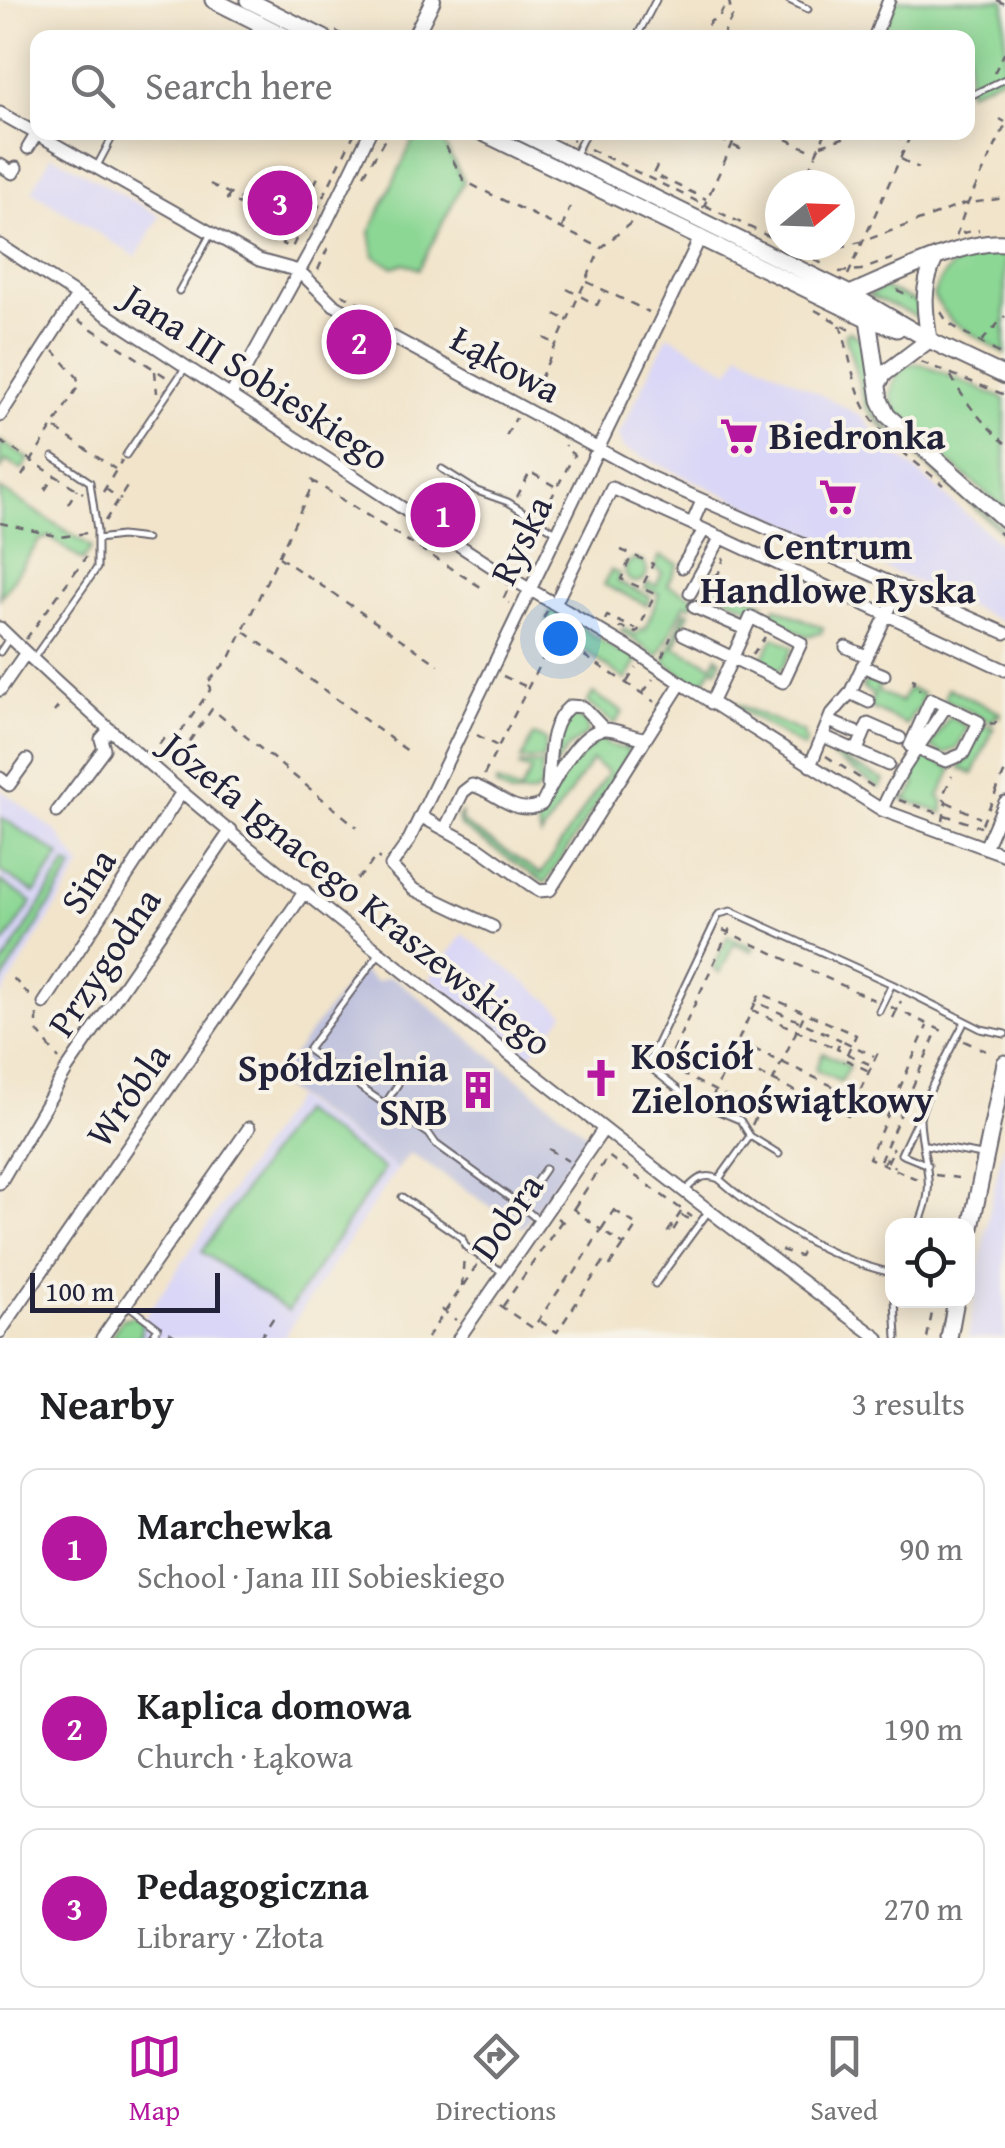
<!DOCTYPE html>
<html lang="en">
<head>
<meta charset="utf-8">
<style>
  :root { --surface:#fff; --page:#f2f2f2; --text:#202124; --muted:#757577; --line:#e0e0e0; --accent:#b5179e }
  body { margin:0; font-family:"Gentium Book Plus",serif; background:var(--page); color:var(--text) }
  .controls { position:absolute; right:30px; bottom:30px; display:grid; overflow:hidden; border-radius:20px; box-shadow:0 5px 25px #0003 }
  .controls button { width:90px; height:90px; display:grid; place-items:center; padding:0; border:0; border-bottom:2px solid var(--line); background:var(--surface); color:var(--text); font:50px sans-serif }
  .compass { position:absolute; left:765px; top:170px; width:90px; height:90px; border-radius:50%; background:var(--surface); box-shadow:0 5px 25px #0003; rotate:71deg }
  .scale { position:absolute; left:30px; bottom:25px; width:190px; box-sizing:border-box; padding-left:10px; border:5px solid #22223b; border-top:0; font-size:28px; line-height:35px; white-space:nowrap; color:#22223b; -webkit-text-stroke:8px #f7f3e8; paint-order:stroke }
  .you { position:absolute; left:560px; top:638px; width:35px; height:35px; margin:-25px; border:8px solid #fff; border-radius:50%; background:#1a73e8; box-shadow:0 0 0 15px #1a73e833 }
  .badge { display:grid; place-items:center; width:65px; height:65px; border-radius:50%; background:var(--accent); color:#fff; font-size:32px; font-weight:700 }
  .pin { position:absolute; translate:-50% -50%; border:5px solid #fff; box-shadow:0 2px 10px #0006 }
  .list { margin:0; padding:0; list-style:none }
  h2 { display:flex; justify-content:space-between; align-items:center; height:130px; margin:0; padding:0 40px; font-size:42px }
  h2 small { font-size:32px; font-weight:400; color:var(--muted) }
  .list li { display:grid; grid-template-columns:65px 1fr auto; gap:30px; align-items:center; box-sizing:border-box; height:160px; margin:0 20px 20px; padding:0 20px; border:2px solid var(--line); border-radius:20px }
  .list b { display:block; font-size:38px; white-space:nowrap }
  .list p { margin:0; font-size:32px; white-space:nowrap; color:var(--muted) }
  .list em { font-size:32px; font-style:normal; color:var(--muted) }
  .icon { flex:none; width:55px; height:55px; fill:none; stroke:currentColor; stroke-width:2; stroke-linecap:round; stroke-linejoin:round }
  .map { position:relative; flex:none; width:1005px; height:1338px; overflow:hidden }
  .search { position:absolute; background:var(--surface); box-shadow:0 5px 25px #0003; left:30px; right:30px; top:30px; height:110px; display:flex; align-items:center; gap:25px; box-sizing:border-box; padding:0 35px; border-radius:20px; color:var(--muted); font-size:38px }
  .sheet { height:670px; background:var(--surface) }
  nav { display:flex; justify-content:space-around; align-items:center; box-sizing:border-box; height:140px; border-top:2px solid var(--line); background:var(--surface); font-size:28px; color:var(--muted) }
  nav a { display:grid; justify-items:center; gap:5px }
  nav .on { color:var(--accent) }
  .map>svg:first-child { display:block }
  .built { fill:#d9d6f7 }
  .industrial { fill:#c0c2dd }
  .green { fill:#8cd794; stroke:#577c68; stroke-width:2.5 }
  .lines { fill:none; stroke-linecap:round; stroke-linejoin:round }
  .service-casing { stroke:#6a666d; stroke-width:9 }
  .minor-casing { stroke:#6a666d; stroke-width:15 }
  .tertiary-casing { stroke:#6a666d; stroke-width:18 }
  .secondary-casing { stroke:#6a666d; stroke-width:19 }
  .path { stroke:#6a666d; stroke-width:2.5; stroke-dasharray:8 8; stroke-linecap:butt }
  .service { stroke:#fff; stroke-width:5 }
  .minor { stroke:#fff; stroke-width:11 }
  .tertiary { stroke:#fff; stroke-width:14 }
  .secondary { stroke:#fff; stroke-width:15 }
  .labels { text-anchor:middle; stroke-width:8; stroke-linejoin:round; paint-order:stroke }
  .street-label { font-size:38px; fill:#22223b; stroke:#f7f3e8 }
  .poi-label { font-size:38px; font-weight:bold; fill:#22223b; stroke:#f7f3e8; text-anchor:start }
</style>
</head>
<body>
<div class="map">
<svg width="1005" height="1338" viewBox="0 0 1005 1338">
  <rect width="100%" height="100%" fill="#f7f3e8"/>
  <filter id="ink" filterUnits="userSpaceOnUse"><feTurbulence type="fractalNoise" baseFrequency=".01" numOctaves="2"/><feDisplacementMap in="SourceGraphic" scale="20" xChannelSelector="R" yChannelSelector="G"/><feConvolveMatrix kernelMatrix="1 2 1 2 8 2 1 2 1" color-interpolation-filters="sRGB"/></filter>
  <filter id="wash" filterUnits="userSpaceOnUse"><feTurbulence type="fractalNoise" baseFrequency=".0048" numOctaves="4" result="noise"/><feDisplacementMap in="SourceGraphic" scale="40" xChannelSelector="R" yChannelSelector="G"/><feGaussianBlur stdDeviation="2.25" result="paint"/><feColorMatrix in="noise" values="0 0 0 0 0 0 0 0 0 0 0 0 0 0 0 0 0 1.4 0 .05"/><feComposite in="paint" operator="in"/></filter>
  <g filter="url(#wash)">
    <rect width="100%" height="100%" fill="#f1e4ca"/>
    <!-- built -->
    <path class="built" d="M52,155l108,61 -24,41 -104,-66z
      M668,335l62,36 10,-19 123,65 17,23 125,107v76l-382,-175 -4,-13z
      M0,789l57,43 24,35 -81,131z
      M463,934l102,79 -36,44 -99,-79z
      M294,1098l103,71 -114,169h-152z
      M1005,1138v200h-37l23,-136z"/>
    <!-- industrial -->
    <path class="industrial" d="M359,969l17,13 12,-5 9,3 191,155 -65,93 -113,-75 -13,16 -124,-88z"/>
    <!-- green -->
    <path class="green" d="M896,0h109v75l-37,17v-54h-88z
      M409,133h29l26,48 -45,88 -15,-6 -11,4 -19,-11 -4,-24 45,-96z
      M979,253l26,1v100l-54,-33 -18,-25c8,-23 23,-38 46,-43z
      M883,288l34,14 3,16 -52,-23z
      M849,331l15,10c2,29 0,55 17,81l124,108v5l-127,-112 -13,-18 -20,-71z
      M906,364h15l84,35v110l-103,-86c-15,-22 -15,-39 4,-59z
      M0,441l29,18 -7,11 -16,-9 -6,9z
      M0,489l92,58 -9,14 -34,-24 -9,3 -40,58z
      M660,556l18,8 -10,21 27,13 -4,8 -6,-2 -27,53 -37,-26 2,-3 14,7 3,-6 5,1 14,-36 -14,-6 3,-6 8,4 6,-13 -8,-5z
      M625 571a11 11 0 1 1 22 0a11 11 0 1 1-22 0Z
      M611,570l8,4 -2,8 33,15 -3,8 -43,-20z
      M716,580l48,23 -4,10 -46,-22z
      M775,607l48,21 -2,5 -14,3 -36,-18z
      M552,608l67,44 7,-1 12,9 -12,20 -80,-57z
      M685,611l4,1 -15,35 39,18 4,-9 4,4 -4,10 -5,-2 -11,19 -37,-25z
      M774,637l19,10 -9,19 -7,5 -18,-7z
      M870,676l11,6 -4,9 24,11 7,-14 15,6 -5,17 -5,2 -6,12 -38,-18 5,-12 -12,-7z
      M948,688l53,25 -1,4 -4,-2 -4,7 -48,-23z
      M593,693l30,19 -8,12 -28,-21z
      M728,700l76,33 -1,6 4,1 -3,8 -76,-46z
      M574,716l12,6 2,11 -20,15 -14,20 1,-21 10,-28z
      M949,717l19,9 -11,22 -13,6 -14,-7z
      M984,725l10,3 -21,46 -13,-6 3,-7h4z
      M533,735l13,5 -3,19 -22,1z
      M604,735l2,9 18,5 6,-8 7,2 -7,1 -3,7 3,2 -85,130 -85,-57 -2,-8 4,-6 -1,10 80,52 67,-102 -16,-12 -51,76 -5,-19 10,-9 22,-41z
      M828,744l21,9 -3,9 38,18 -4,8 -58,-38z
      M924,756l28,13 -13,28 4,3v13l-47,-16 2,-3 9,5 9,-15 -8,-6z
      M542,764l-1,23 -7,7 -24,1 -14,-9v-4l24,10 11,-21 -12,-4 1,-2z
      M2,818l58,37 -25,38 -35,-22z
      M66,864l7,4 -73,117v-16z
      M0,881l32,21 -27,41 -5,-3z
      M728,936l26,11 -2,4 -18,-8 -14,30 -7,-4z
      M823,1053l26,12 -8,17 -26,-12z
      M299,1111l85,58 -96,142 -86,-59z
      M134,1316l8,6 -2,16h-30l12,-19z"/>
  </g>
  <g filter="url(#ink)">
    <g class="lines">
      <!-- service casing -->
      <g class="service-casing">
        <path id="service" d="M789,0l19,9
          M251,38l6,-13
          M636,38l20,-38
          M968,97l37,-18
          M574,157l12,-25
          M97,166l18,-34
          M179,291l33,-59
          M126,455l59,-87
          M442,469l35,22 31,11 48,30
          M97,539l24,-3 25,3
          M0,652l8,-12
          M33,659l64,-91v-38l-7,-48 -37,-25
          M879,1011l13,-27 89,45 24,5
          M634,1055l13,10
          M355,1083l-47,-33 71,-96
          M360,1087l69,47 7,10 84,61
          M385,1104l13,-20
          M918,1118l-17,36 27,11
          M750,1136l-10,-16 -50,-21 -43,-34 72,-151 12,-3 161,73
          M926,1145l56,10
          M779,1154l-29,-18 -31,43c48,42 111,80 173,94
          M684,1192c11,-12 19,-20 35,-13
          M402,1197l60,41 3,8 37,26
          M538,1220l-18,-15 25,-36
          M918,1226c21,-44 4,-63 2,-106 0,-16 36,-81 45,-99
          M655,1284l53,-72
          M895,1300l2,38
          M129,1306l29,22 -7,10"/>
      </g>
      <!-- minor casing -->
      <g class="minor-casing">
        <path id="minor" d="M874,38l15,-38
          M0,113l259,147 40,11 35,34 316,172 355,156
          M28,148l9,-15
          M0,165l13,8 3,-5
          M0,245l497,325 137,81 47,32 -131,207 -11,1 -60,-43 -59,-32
          M231,395l96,-174 43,-89
          M0,416l77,-120
          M692,524l313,146
          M682,567l22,-37
          M690,593l31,-56
          M555,604l57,-116 80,36 10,-23
          M694,607l51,22
          M0,628c143,139 301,263 458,386 139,109 277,219 420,324
          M683,634l100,48 18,-39 -50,-26c-13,29 -26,58 -40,86
          M846,647l20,9
          M862,666l22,9
          M681,683l201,127
          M0,690l25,-36
          M850,693l19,9
          M946,706l33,16 -16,32 -17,7 -36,-15 21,-47 15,7c-21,33 -50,68 -64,104l123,45
          M829,721l26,11
          M823,736l65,29
          M857,750l11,-26 32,14
          M810,766l21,-51 19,-22 50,-107
          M0,778l9,7 18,-25
          M548,784c3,-27 -1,-59 22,-78l13,1 21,22
          M57,812l47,-63 -3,-10 7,-8
          M445,829l18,-37 9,-7c25,7 43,33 70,19 11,-21 35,-72 62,-75 11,-1 28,8 40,9
          M985,848l20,-46
          M493,927l-80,-38 -22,-23 17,-24 293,-606
          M44,1003l138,-211
          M0,1183l67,-114 164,-239
          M0,1332l305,-441
          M102,1338l147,-210
          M459,1338l144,-208"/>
      </g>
      <!-- tertiary casing -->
      <g class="tertiary-casing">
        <path id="tertiary" d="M414,38l19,-38"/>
      </g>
      <!-- secondary casing -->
      <g class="secondary-casing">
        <path id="secondary" d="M213,0l76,38
          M248,0l76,38
          M481,132l387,187 29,10
          M520,132l330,162 79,46 76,36
          M850,294c40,-17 115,-55 155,-51
          M868,319l12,81 7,15 118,105
          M929,340c-4,-28 -8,-52 5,-79
          M878,384l6,-10 45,-34
          M968,1242l37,-179
          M949,1338l7,-38"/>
      </g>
      <!-- path -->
      <path class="path" d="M997,0l8,4
        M336,31l12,7
        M511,34l13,1 2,-4
        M698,38l13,-17 8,-3 8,-18
        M722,38l10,-21 -3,-16
        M994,73l11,-21
        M1000,119l5,3
        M438,132l26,49 137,67
        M558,132l16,8
        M705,132l37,18
        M772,132l44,21 10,-21
        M898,132l6,15
        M821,145l41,-13
        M590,149l190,93
        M901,159l18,9
        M657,166l-4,8 53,25
        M364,175l25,-43
        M210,184l32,16
        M801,185l15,-30
        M230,194l-3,5 30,14
        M240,205l6,-12
        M703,208l35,-76
        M286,225l-4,19 10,4 9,-20
        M286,225l21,6
        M309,226l46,-94
        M293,228l28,-57
        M562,228l8,-21
        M962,233l17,-3
        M956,236l11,-31 38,-79
        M774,240l6,-12
        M786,245l37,19
        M808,254l53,-12 103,-38 41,-6
        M318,270l11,-25
        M839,272l22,-2 33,-12
        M848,275l64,-143
        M587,282l62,30
        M567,289l30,16 7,-13
        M897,290l15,7
        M342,294l21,11
        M815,310l41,23
        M941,312l7,11 57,34
        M555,314l12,6
        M78,320l90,58
        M840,325c8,22 11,46 19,68 13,41 53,65 84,92
        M544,338l12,6
        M982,341l23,-25
        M921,362l84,33
        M155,371l2,22
        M951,376c14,27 32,47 54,67
        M533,394l68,-146 32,-27
        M56,429l59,40
        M506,436l10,-18
        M0,441l83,52
        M22,476l57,-91 -2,-8 -23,-26
        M311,480l173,109
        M106,489l15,11
        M45,490l10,-15
        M103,492l19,-32
        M517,497l13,-25 26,15
        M68,504l9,-15
        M543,514l31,-59 -9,-7 1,-3
        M105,521l25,-39
        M0,523l61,14 26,-4
        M998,532l7,6
        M621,550l32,14 -11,23
        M279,557l160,108
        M715,574l3,1 6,-17
        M712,575l4,2 -5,15 33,16
        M507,591l-4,9 6,3
        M547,611l-7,14 14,10
        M605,620l2,-4 29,13
        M620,629l1,-2 16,6 18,-39 -34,-15 11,-24
        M245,632l164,120
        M26,639l60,-82
        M752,655l13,-18
        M662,657l9,-20
        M503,676l24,11
        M912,679l3,1 -2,7 7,3
        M209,681l21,-23 84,-176
        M627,682l9,-14
        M643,693l10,-14
        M54,712l4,-5
        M990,723l4,1 4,-5
        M477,735l20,11
        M164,738l-6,8 7,5
        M826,756l52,34
        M163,758l47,-68 -1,-9
        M171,768l41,-59 145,118
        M484,775l70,-139 101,66
        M899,800l82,27
        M947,802l33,16
        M943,821l3,-20 -4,-4 10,-21
        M982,824l23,-53
        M332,899l33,-27 11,-16 4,3
        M723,930l151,70
        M13,978l19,20
        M756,1002l4,-9 96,42 -13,27
        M891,1007l56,26
        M752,1010l4,-8 85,38
        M37,1015v16l22,28
        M893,1018l8,-17
        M964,1041l24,11
        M739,1042l115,54
        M730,1060l118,56 32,-68
        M846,1060l23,11
        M869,1064l-32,-15 4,-9 33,16
        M666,1066l66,-142
        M666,1066l91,46
        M712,1098l40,-88 85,39
        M752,1125l52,-110
        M549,1149l19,12
        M891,1155l-3,6 7,3 -2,3
        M880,1161l57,-130
        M883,1164l10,-16
        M935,1175l23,3
        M917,1179l-48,-21 58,-132
        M574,1208l34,-52 84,61
        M614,1210l23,15 -13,20 -23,-15z
        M681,1212l-13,20 3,2 11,-18 8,3
        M557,1218l9,6
        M781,1250l19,6 3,-6
        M462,1286l2,-32
        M970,1297l9,-46
        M499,1305l34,23 35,-51 3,2 30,-49 -33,-25
        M503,1306l58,-84
        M441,1309l15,11
        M540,1321l17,11 47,-71 6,4 14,-20
        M169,1332l9,6
        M260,1338l16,-24
        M427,1338l50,-73
        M927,1338l6,-30"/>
      <!-- service -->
      <use href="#service" class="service"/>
      <!-- minor -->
      <use href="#minor" class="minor"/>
      <!-- tertiary -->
      <use href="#tertiary" class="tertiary"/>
      <!-- secondary -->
      <use href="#secondary" class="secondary"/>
    </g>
  </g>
  <!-- icons -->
  <defs>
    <g id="supermarket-bare" transform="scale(3)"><path d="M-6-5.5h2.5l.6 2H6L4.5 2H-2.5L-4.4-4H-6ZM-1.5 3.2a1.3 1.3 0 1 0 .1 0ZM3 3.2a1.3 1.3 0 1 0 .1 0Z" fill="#b5179e" stroke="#f7f3e8" stroke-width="2.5" paint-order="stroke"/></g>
    <g id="church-bare" transform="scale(3)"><path d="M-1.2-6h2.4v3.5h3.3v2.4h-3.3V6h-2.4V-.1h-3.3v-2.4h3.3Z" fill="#b5179e" stroke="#f7f3e8" stroke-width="2.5" paint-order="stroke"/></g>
    <g id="building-bare" transform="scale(3)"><path d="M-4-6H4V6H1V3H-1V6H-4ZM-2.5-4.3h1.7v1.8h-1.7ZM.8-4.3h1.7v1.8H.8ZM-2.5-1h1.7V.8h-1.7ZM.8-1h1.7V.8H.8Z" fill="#b5179e" stroke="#f7f3e8" stroke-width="2.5" paint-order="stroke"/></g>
  </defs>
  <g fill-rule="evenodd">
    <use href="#supermarket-bare" x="739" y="436"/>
    <use href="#supermarket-bare" x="838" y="497"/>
    <use href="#church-bare" x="601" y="1078"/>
    <use href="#building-bare" x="478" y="1090"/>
  </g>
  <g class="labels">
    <!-- street labels -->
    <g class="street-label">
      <text transform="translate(506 364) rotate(29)" y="13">Łąkowa</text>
      <text transform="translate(256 377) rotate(33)" y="13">Jana III Sobieskiego</text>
      <text transform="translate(521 540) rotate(-64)" y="13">Ryska</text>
      <text transform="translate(88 881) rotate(-57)" y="13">Sina</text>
      <text transform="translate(357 894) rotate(39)" y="13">Józefa Ignacego Kraszewskiego</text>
      <text transform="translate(104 962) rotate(-56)" y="13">Przygodna</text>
      <text transform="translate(128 1095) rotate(-55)" y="13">Wróbla</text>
      <text transform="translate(507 1217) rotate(-55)" y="13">Dobra</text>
    </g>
    <!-- poi labels -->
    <g class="poi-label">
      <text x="769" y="449">Biedronka</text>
      <text x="838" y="559" text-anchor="middle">Centrum<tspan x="838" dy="44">Handlowe Ryska</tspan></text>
      <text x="631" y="1069">Kościół<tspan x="631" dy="44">Zielonoświątkowy</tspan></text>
      <text x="448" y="1081" text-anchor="end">Spółdzielnia<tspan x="448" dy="44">SNB</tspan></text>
    </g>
  </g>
</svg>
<div class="controls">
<button><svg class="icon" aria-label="locate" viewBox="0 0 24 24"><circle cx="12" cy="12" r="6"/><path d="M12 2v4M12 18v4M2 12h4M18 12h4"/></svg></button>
</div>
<svg class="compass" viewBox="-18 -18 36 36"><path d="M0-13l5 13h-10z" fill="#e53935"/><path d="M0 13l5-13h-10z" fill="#757577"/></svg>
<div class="scale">100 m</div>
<div class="you"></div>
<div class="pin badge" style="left:443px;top:515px">1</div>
<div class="pin badge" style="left:359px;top:342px">2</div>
<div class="pin badge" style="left:280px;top:203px">3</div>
<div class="search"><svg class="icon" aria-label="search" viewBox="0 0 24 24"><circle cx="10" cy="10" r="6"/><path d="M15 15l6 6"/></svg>Search here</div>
</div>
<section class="sheet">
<h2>Nearby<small>3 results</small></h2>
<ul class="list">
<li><span class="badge">1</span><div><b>Marchewka</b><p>School · Jana III Sobieskiego</p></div><em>90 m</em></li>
<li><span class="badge">2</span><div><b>Kaplica domowa</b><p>Church · Łąkowa</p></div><em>190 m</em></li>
<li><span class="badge">3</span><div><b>Pedagogiczna</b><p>Library · Złota</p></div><em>270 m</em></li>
</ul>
</section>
<nav>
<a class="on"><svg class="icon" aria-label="map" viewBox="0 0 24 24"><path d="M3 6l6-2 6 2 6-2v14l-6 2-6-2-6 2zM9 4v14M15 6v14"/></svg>Map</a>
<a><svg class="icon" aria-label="directions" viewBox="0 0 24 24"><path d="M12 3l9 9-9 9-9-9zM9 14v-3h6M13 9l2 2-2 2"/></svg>Directions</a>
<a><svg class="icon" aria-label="saved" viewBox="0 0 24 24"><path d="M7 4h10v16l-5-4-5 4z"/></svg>Saved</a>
</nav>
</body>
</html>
